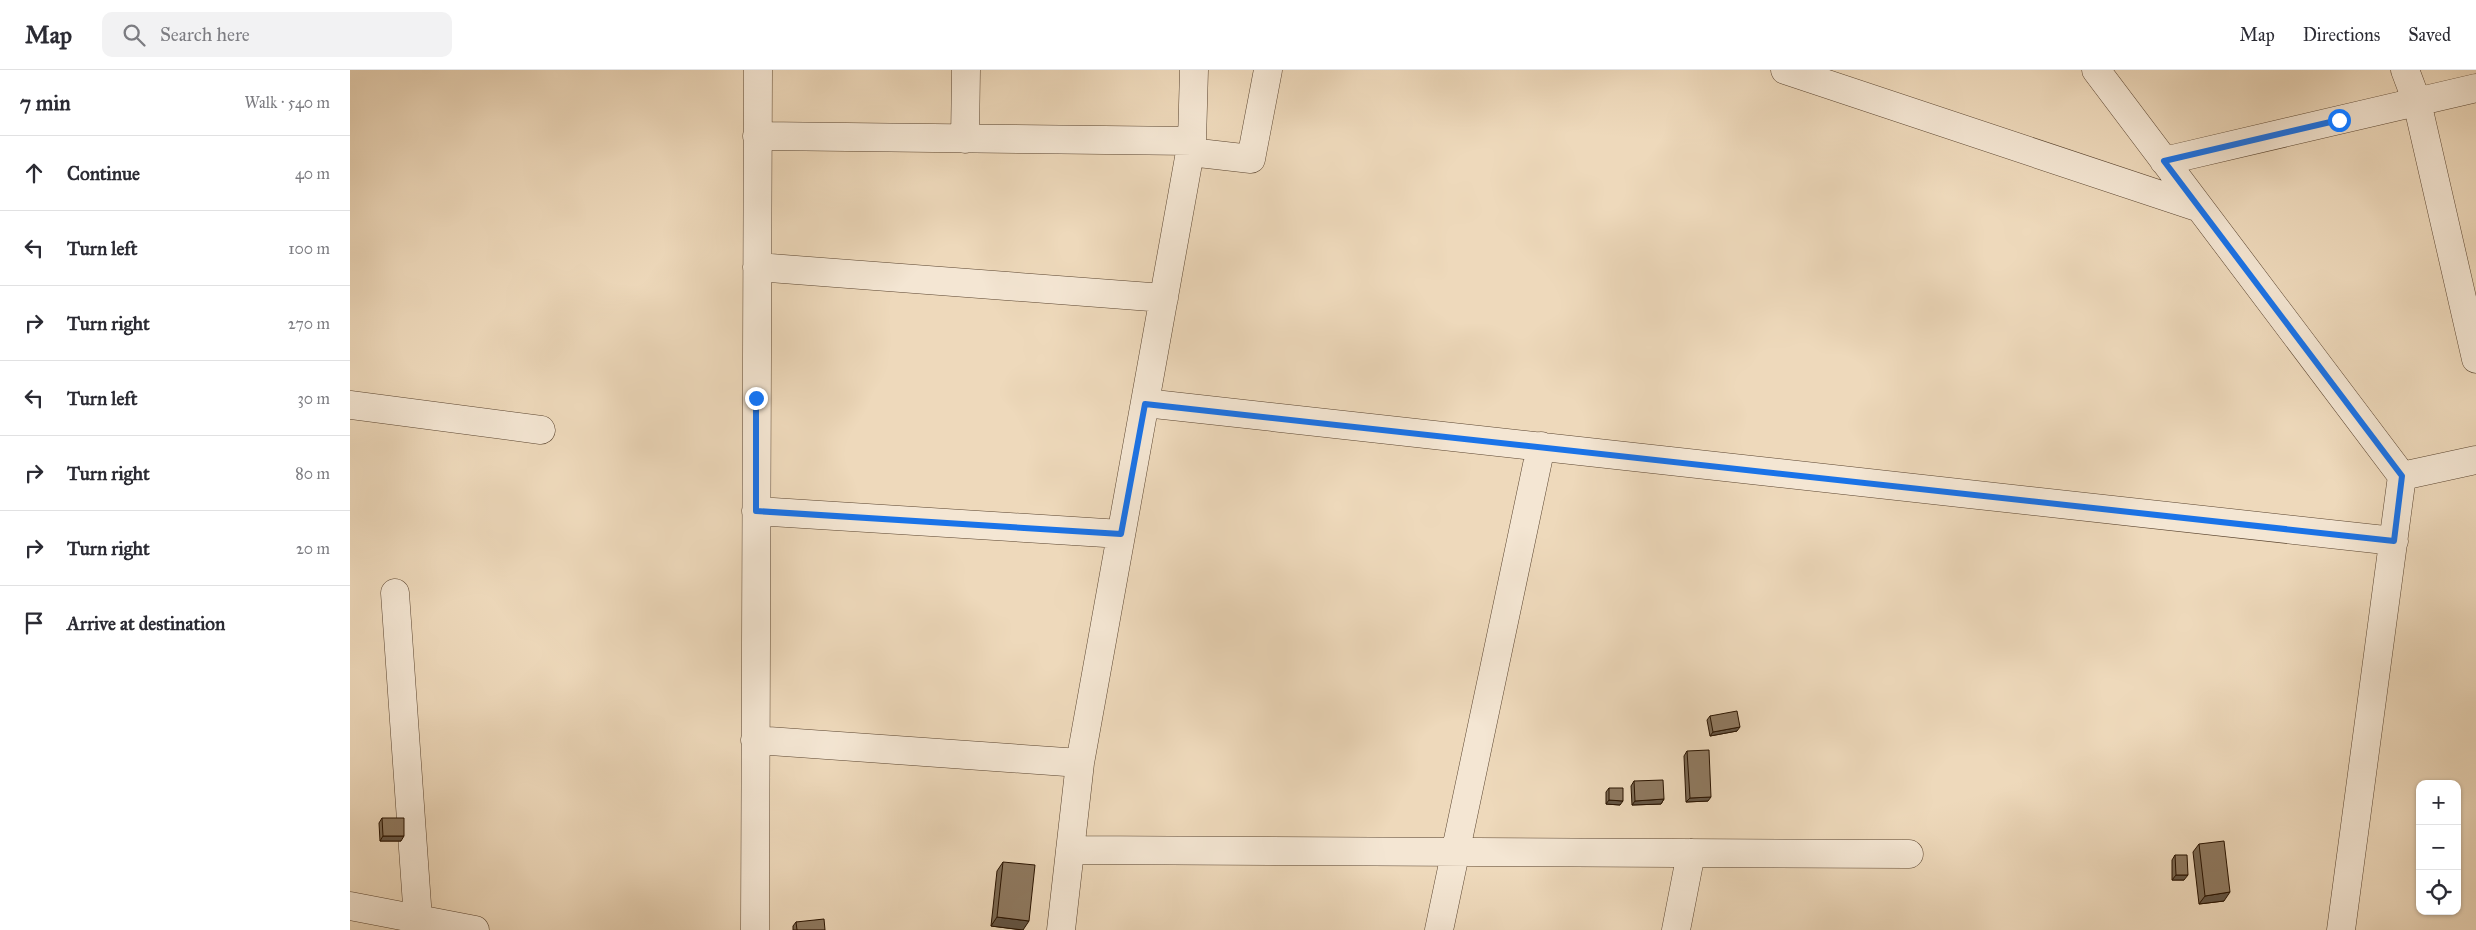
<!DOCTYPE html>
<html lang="en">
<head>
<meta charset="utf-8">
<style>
  :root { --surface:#fff; --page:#f2f2f3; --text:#2b2b33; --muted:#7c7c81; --line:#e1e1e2 }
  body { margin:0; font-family:"IM FELL Great Primer",serif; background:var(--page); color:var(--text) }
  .controls { position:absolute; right:15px; bottom:15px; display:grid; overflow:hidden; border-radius:10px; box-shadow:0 1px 4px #0004 }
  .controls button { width:45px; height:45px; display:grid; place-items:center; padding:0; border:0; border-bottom:1px solid var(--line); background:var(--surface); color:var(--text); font:25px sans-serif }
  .stop { position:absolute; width:15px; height:15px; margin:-11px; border:4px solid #1a73e8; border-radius:50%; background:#fff }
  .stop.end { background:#1a73e8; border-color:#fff; box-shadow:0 1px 5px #0008 }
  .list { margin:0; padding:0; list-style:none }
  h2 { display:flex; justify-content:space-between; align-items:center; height:65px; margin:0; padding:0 20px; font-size:21px }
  h2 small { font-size:16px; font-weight:400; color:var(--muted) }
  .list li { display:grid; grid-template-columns:32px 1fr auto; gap:15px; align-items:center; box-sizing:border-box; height:75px; padding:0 20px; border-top:1px solid var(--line) }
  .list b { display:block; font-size:19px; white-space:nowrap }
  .list em { font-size:16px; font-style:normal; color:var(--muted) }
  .icon { flex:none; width:28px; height:28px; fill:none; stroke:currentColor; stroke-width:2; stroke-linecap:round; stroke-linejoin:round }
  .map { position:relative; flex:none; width:2126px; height:860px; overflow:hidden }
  header { display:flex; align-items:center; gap:30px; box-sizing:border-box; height:70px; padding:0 25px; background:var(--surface); border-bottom:1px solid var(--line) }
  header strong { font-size:24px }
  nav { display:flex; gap:28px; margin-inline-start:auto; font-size:18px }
  .search { width:350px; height:45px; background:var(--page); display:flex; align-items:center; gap:12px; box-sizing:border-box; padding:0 18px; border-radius:10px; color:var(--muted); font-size:19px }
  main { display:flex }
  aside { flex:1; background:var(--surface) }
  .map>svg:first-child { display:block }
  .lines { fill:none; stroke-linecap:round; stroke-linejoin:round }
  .street-casing { stroke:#5a442f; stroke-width:29 }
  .street { stroke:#f4e6d3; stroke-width:28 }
  .wall { fill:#7b6953; stroke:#291300 }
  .shaded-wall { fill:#645544; stroke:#291300 }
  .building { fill:#8f7a61; stroke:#291300 }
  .route { stroke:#1a73e8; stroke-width:6 }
</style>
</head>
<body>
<header>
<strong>Map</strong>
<div class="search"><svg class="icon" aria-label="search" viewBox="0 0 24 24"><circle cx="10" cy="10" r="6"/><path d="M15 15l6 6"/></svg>Search here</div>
<nav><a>Map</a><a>Directions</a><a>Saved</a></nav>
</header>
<main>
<aside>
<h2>7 min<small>Walk · 540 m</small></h2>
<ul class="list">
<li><svg class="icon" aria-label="ahead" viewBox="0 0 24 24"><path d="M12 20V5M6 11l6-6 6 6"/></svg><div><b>Continue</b></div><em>40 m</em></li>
<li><svg class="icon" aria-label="left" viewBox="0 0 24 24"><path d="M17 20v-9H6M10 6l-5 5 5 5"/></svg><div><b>Turn left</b></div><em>100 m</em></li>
<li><svg class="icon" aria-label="right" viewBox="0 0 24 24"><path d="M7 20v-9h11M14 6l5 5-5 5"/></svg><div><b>Turn right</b></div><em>270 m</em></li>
<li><svg class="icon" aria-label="left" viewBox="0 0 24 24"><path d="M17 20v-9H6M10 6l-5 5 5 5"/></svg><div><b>Turn left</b></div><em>30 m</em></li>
<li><svg class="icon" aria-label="right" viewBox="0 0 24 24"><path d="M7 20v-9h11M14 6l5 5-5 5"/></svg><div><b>Turn right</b></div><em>80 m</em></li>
<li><svg class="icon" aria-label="right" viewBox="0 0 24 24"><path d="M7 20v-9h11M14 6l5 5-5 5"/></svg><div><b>Turn right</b></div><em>20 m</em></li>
<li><svg class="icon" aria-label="arrive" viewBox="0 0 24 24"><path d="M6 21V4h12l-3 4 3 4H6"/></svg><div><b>Arrive at destination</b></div></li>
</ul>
</aside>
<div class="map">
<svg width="2126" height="860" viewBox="0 0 2126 860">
  <rect width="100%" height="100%" fill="#eed9bb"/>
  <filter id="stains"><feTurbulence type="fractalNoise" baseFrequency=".004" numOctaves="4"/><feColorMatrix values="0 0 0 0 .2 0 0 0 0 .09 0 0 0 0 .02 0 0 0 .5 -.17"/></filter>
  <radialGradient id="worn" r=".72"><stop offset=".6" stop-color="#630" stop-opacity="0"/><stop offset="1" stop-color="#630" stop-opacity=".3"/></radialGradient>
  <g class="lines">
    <!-- street casing -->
    <g class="street-casing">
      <path id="street" d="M1435,0l415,138
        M1746,0l306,406 -61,454
        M2055,0l12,32 59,257
        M407,66l435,5
        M615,69l1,-69
        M840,82l61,7 17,-89
        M1814,91l312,-73
        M407,197l407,31
        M795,333l1249,138
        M0,335l191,25
        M2052,406l74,-16
        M406,441l365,23
        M45,523l23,326
        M405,670l325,23
        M720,780l839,4
        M0,836l125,24
        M405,860l3,-860
        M711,860l19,-167 112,-622 2,-71
        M1089,860l102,-484
        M1326,860l15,-77"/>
    </g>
    <!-- street -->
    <use href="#street" class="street"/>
  </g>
  <!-- wall -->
  <path class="wall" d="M1360,646l27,15 -27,5 -3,-16z
    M1337,681l21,50 -22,1 -2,-46z
    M1284,711l30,18 -3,5 -29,1 -1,-19z
    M1259,718l11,17 -14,-1v-12z
    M32,748l19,23h-21l-1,-18z
    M1849,774l25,57 -25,3 -6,-52z
    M1825,785l9,25h-12v-20z
    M653,792l20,68 -32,-4 6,-55z
    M446,852l29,8h-32v-4z"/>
  <!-- shaded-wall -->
  <path class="shaded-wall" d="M1390,657l-3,4 -27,5 3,-4z
    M1361,727l-3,4 -22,1 4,-4z
    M1314,729l-3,5 -29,1 3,-4z
    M1259,730l14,1 -3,4 -14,-1z
    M33,766h21l-3,5h-21z
    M1826,805h12l-4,5h-12z
    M1880,822l-6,9 -25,3 6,-8z
    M647,847l32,4 -6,9 -32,-4z"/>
  <!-- building -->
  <path class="building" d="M1387,641l3,16 -27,5 -3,-16z
    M1359,680l2,47 -21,1 -3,-47z
    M1313,710l1,19 -29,2 -1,-20z
    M1259,718h14v13l-14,-1z
    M32,748h22v18h-21z
    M1874,771l6,51 -25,4 -6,-52z
    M1825,785h12l1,20h-12z
    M653,792l32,3 -6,56 -32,-4z
    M474,849l1,11h-28l-1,-8z"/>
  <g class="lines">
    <!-- route -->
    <path class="route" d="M406,328v113l365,23 24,-130 1249,137 8,-65 -238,-315 175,-41"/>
  </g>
  <rect width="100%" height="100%" filter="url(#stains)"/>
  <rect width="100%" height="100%" fill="url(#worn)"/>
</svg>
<div class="controls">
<button>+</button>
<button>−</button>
<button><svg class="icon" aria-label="locate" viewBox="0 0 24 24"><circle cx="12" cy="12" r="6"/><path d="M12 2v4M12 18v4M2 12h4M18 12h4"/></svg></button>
</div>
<div class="stop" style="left:1989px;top:50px"></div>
<div class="stop end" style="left:406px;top:328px"></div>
</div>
</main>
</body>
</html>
